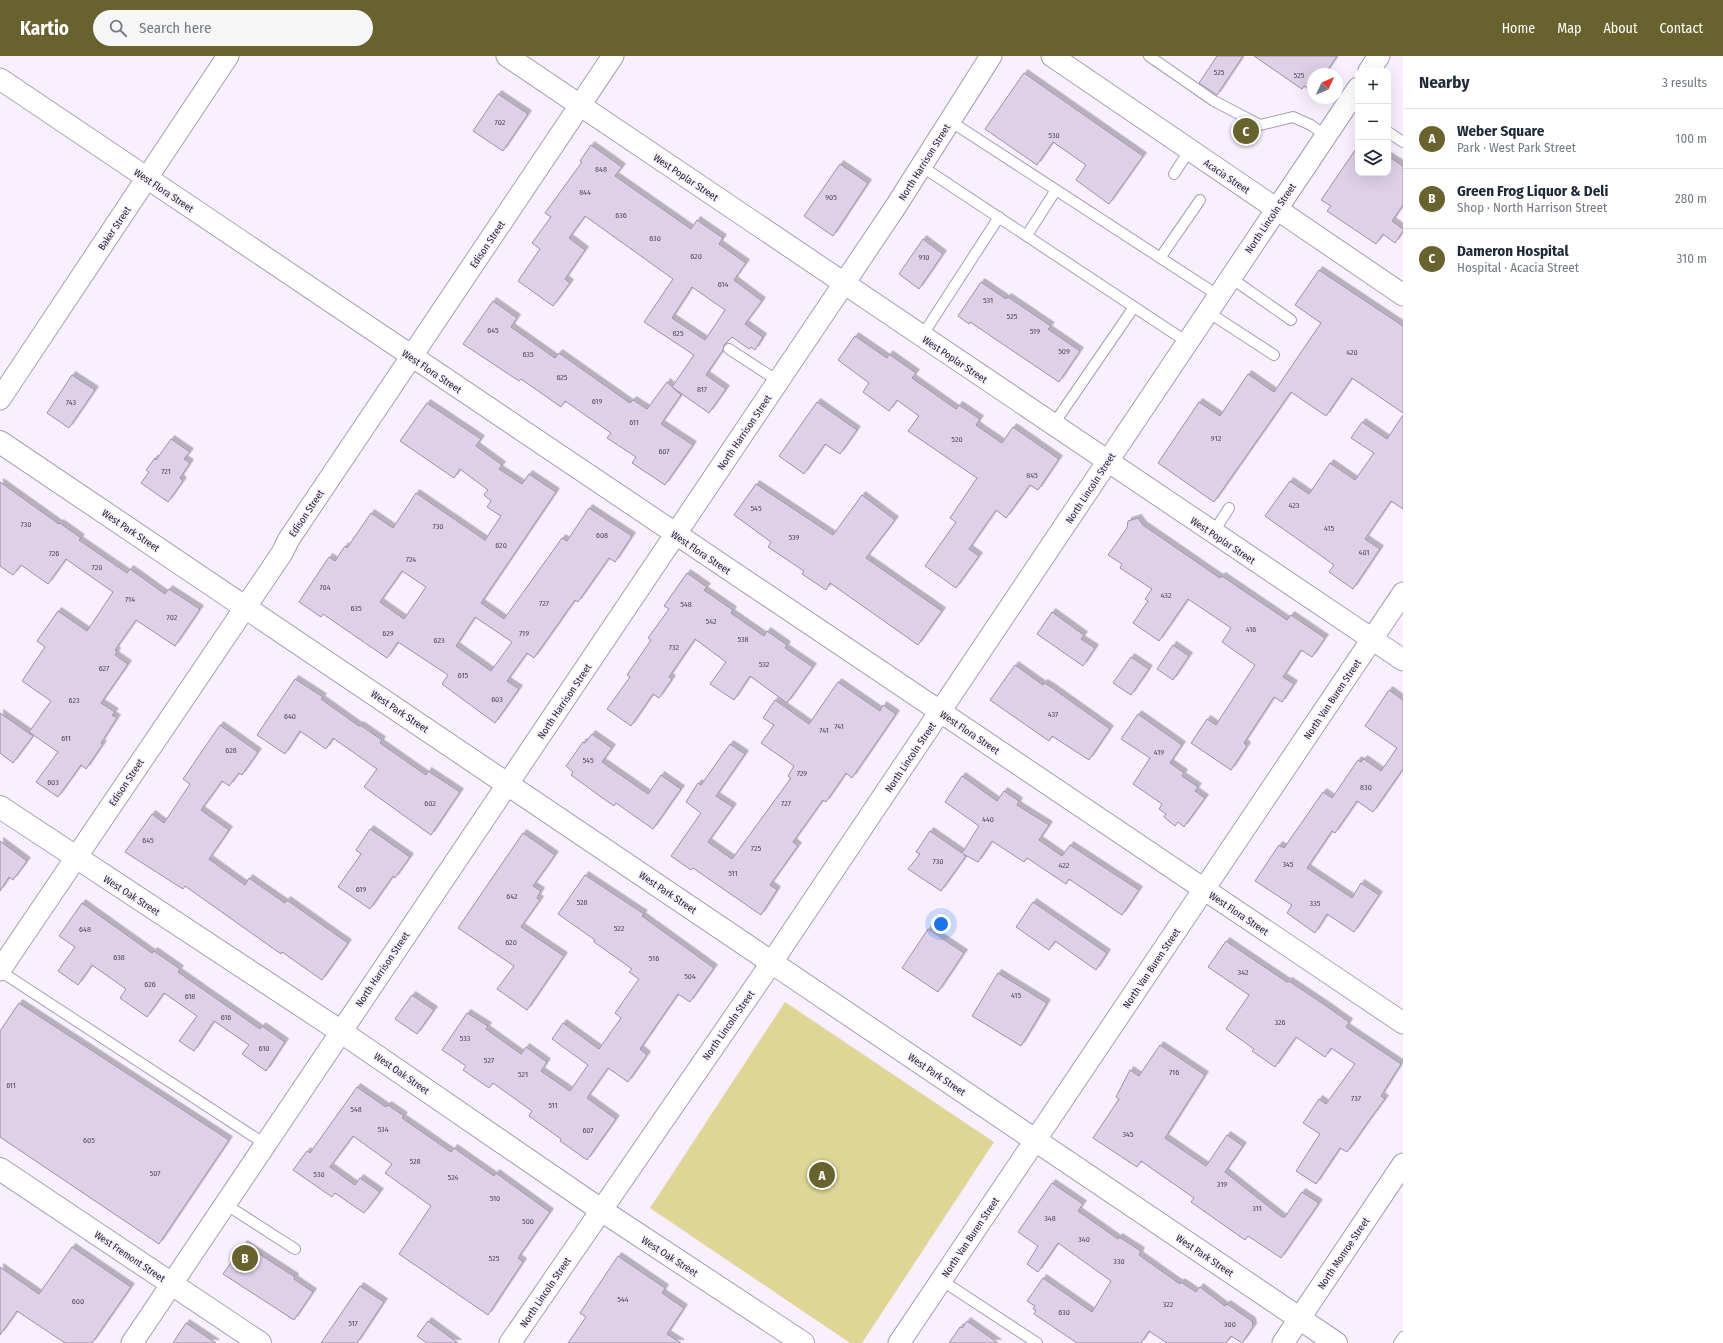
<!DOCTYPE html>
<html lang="en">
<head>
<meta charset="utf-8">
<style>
  :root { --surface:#fff; --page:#f6f6f7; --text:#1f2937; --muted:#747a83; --line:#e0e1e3; --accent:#67622e }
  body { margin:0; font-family:"Fira Sans Condensed",sans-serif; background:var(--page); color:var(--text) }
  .controls { position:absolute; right:12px; top:12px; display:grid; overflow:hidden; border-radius:8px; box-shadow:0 4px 16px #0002 }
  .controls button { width:36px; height:36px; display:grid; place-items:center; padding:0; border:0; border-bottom:1px solid var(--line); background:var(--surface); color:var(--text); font:20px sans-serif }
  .compass { position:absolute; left:1307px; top:12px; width:36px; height:36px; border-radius:50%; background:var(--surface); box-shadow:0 4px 16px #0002; rotate:46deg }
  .you { position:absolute; left:941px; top:868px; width:14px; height:14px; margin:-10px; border:3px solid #fff; border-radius:50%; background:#1a73e8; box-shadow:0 0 0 6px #1a73e833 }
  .badge { display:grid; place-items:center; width:26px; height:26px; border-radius:50%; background:var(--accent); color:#fff; font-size:13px; font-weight:700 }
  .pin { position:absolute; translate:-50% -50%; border:2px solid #fff; box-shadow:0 1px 4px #0006 }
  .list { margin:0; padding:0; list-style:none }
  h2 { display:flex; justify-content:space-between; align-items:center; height:52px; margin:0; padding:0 16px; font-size:17px }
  h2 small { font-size:13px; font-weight:400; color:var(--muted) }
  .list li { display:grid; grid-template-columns:26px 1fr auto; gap:12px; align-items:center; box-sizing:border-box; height:60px; padding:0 16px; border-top:1px solid var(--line) }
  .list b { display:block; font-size:15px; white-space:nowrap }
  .list p { margin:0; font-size:13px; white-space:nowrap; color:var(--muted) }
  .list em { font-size:13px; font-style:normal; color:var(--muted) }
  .icon { flex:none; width:22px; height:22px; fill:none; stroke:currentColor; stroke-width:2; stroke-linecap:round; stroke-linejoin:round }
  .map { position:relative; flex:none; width:1403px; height:1287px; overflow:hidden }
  header { display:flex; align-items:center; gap:24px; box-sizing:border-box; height:56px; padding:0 20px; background:var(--accent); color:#fff }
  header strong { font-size:19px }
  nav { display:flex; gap:22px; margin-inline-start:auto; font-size:14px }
  .search { width:280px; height:36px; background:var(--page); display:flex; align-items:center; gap:10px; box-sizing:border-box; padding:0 14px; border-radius:22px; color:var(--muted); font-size:15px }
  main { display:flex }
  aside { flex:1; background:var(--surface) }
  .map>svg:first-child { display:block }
  .green { fill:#ddd696 }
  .building { fill:#ddd0e8; stroke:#9c90a5; fill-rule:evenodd; filter:url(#shadow) }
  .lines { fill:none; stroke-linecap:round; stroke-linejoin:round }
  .service-casing { stroke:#a99cb2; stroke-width:12 }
  .minor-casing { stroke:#a99cb2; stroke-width:23 }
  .tertiary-casing { stroke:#a99cb2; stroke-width:24 }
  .service { stroke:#fff; stroke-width:10 }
  .minor { stroke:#fff; stroke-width:21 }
  .tertiary { stroke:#fff; stroke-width:22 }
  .labels { text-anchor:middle; stroke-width:3; stroke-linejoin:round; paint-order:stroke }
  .number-label { font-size:8px; fill:#524b58 }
  .street-label { font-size:10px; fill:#241f28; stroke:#f8f0fe }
</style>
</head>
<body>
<header>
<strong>Kartio</strong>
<div class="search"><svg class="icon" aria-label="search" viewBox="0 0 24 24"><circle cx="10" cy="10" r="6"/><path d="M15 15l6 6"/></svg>Search here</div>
<nav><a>Home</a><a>Map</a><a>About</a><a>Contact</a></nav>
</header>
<main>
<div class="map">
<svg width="1403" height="1287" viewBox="0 0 1403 1287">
  <defs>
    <filter id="shadow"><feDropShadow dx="3.5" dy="-3.5" stdDeviation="0" flood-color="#0004"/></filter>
  </defs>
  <rect width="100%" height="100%" fill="#f8f0fe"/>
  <!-- green -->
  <path class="green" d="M785,946l209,140 -132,201h-12l-200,-135z"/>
  <!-- building -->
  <path class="building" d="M1217,0h26l-26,39 -18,-12z
    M1254,0h83l-12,18h-12v18l-9,-6 -2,3z
    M1024,17l119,83 -34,48 -33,-24 10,-15 -33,-23 -16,23 -52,-36z
    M498,38l30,20 -25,37 -30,-20z
    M591,89l31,22 -7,9 33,23 43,30 6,-9 26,18 -4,6 27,19 -12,17 28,21 -17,23 18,13 -8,13 -4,-3 -2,2 -17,-12 -8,8 -1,5 -17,25 20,14 -17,24 -37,-26 22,-32 -50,-33 29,-43 -88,-63 -16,22 16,12 -20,29 5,4 -17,23 -35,-25 22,-32 -8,-6 19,-26 -6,-4 37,-51 -2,-1zM692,231l33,23 -20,30 -33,-22z
    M1358,90v27h30v-17l15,10v39l-11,16 11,8v2l-8,12 -12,-9 -7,10 -49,-33 4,-5 -10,-6z
    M840,108l28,19 -35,53 -29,-20z
    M923,183l20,15 -24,35 -20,-15z
    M1319,214l84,56v87l-51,-35 -26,38 -35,-24 -77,110 -56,-39 41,-61 21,14 28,-42 26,18 47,-69 -26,-18z
    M981,226l25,17 2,-2 43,29 -3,3 32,22 -21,31 -89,-60 -1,2 -11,-8z
    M493,245l24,17 -6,9 44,31 4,-5 71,50 3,-3 14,9 20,-27 14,13 -20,29 32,21 -28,40 -33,-22 4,-6 -29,-19 4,-5 -46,-32 -4,6 -40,-28 -2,2 -56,-37z
    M855,280l32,22 2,-4 27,19 -4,5 44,31 3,-4 21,14 -4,6 26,18 11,-16 46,32 -21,31 -8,-5 -24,33 -10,-8 -27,39 10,7 -23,32 -31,-22 31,-44 -6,-4 27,-40 -69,-47 11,-15 -22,-16 -8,11 -26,-19 6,-9 -31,-23z
    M72,319l23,15 -26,38 -22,-15z
    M817,346l40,28 -17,24 -15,-10 -21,30 -25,-18z
    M427,347l54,36 -5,7 26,19 -3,4 23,15 7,-10 27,18 -75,111 23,16 58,-81 5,3 22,-33 43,28 -17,26 -6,-4 -31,44 -3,-2 -41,58 -7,-5 -20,28 12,8 -24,34 -53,-39 6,-9 -50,-33 -11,16 -64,-44 -2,3 -22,-15 30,-45 6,4 10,-15 2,2 24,-35 22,15 23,-35 69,47 16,-24 -14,-9 4,-6 -7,-6 4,-5 -28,-21 -6,9 -54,-37zM402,515l24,16 -22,32 -24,-17zM475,561l37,25 -21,29 -35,-25z
    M1403,359v94l-12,-8 -26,38 15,10 -27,40 -24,-17 5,-7 -69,-49 25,-35 19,13 21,-31 25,17 19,-27 -23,-15 11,-16 25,17z
    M171,383l19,13 -6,7 6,4 -10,15 3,3 -15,21 -27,-19 8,-11 -3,-2 9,-12 1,2z
    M0,426l59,42 1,-1 21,15 -2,2 48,33 3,-4 35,25 4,-5 31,20 -25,37 -39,-26 -21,30 2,1 -2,4 13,9 -27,39 14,9 -3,3 5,3 -16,25 2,1 -17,25 -5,-4 -23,32 -22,-15 22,-30 -29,-20 22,-31 -29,-20 23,-34 -8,-6 21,-30 29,20 26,-39 -47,-33 -18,25 -27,-19 -8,10 -13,-9z
    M756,428l77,51 29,-40 33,25 -29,38 76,53 -24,34 -88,-62 -4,7 -24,-16 2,-3 -36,-24 3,-5 -37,-27z
    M1138,462l5,7 77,53 2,-2 65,44 4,-5 34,23 -13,19 -11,-7 -18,27 11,7 -12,18 -8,-5 -30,46 3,3 -16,24 -40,-27 16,-24 9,6 39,-60 -33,-23 9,-14 -43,-29 -29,42 -26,-18 15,-22 -3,-2 7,-10 -32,-21 2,-4 -14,-9 19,-27 1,-7z
    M687,517l20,14 -3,3 29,20 -2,3 33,23 3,-5 20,14 -2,3 28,19 -26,36 -37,-27 -16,24 -24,-16 16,-22 -31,-23 -26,38 3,2 -13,19 -6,-4 -22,32 -24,-17 23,-32 -3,-2 24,-35 -3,-2 21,-29 -5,-3z
    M1052,556l32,23 -3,4 14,9 -12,18 -46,-32z
    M1173,589l16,11 -16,24 -16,-11z
    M1131,601l18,12 -18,26 -18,-12z
    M1015,609l28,20 1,-2 7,4 59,42 -21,31 -37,-24 -3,5 -59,-41z
    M295,623l28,18 -2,2 38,27 1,-1 22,15 -2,3 46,32 2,-4 32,21 -29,43 -67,-48 13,-18 -44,-31 -7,11 -26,-18 -15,23 -28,-19z
    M838,626l42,29 3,-6 13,9 -44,64 -6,-5 -20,29 -3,-2 -30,42 5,4 -28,39 7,5 -16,25 -68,-47 -2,2 -20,-14 30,-43 -15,-11 12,-19 3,2 29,-41 15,10 -29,42 17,11 -25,35 24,17 59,-81 -3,-2 6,-10 -33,-23 13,-18 -11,-7 12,-18 34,24z
    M1389,634l14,10v69l-30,43 -16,-11 -22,32 -3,-2 -25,37 45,30 9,-15 18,12 -25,37 -27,-18 -12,19 -28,-20 5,-8 -37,-24 24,-36 5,3 39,-56 9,6 26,-38 3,2 3,-3 17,12 16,-23 -32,-22z
    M0,657l33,23 -20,27 -13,-10z
    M1138,658l44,31 -12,18 14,10 -2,3 16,11 -3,4 10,7 -21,29 -6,-5 -3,4 -11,-9 2,-3 -7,-5 3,-5 -29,-20 17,-26 -29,-19z
    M220,669l38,27 -16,23 -3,-2 -10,13 -7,-5 -21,29 28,20 -20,29 36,26 4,-7 36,25 2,-3 61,43 -26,37 -40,-28 -1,2 -96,-68 -2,3 -58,-37 27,-38 12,9 26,-39 -7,-5z
    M592,678l20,14 -10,14 46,32 13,-19 20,14 -28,40 -37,-26 -2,3 -17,-12 -26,-19 2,-3 -7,-6 17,-24 2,1z
    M962,720l35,25 7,-10 15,10 -2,4 32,20 -10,15 23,16 8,-11 69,45 -17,25 -53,-36 -3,5 -39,-26 -3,4 -32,-21 -14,21 -15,-8 3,2 -25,35 -33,-22 12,-15 -4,-2 14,-21 32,22 17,-27 -34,-24z
    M370,773l40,28 -15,21 -2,-2 -23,33 -32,-22 23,-33 -5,-4z
    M523,777l32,22 -22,31 8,5 -4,7 3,2 -19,27 43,29 -37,54 -30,-21 17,-23 -56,-38z
    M0,785l27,20 -14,19 -4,-3 -9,14z
    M585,819l59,39 -2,2 72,52 -24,34 -12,-8 -38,55 7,6 -19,27 -20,-14 -21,30 29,21 -29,41 -27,-19 1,-2 -32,-23 3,-5 -39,-28 -4,5 -26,-18 3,-4 -24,-16 25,-37 21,13 -2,3 35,25 5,-7 21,15 -6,9 29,20 18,-26 -36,-26 11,-16 36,26 22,-31 -6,-5 24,-34 -10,-7 3,-3 -38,-27 1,-2 -37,-26z
    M1033,846l74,51 -11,17 -41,-29 -6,9 -33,-23z
    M82,847l70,50 2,-2 26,18 -2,3 82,57 2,-3 23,16 -19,29 -24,-17 7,-9 -35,-24 -20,30 -15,-10 18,-25 -33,-23 -17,24 -27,-19 6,-9 -34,-24 -14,20 -20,-14 17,-24 -16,-11z
    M928,873l36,24 -26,39 -36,-24z
    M1226,885l61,41 2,-1 33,22 27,19 -3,5 55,37 -20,32 4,3 -17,23 -21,30 -7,-4 -24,36 -20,-13 24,-37 -17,-11 16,-24 7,5 29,-40 -24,-16 -6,9 -29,-20 -21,30 -23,-16 2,-2 -28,-20 23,-34 -41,-28z
    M998,917l49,30 -26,43 -49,-30z
    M412,939l22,15 -17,24 -22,-15z
    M19,947l210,137 -70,104 -159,-107v-106z
    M1160,989l45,30 -40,63 41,28 21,-31 16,11 -18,26 57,45h3l17,-25 17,11 -38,55 -33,-22 -3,4 -54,-38 3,-4 -53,-37 -4,6 -44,-29 26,-39 -3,-2 14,-27 9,6z
    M357,1031l29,20 2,-2 16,11 -2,2 49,34 3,-4 40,28 2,-3 54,39 -32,46 5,4 -35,53 -89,-61 32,-48 -46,-33 7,-9 -39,-28 -23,31 25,18 5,-7 20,14 -16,21 -29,-20 -3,4 -39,-27 14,-19 3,2z
    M1052,1127l31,21 -5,7 40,28 1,-2 22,14 -2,4 41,29 1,-2 15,10 4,-5 25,19 2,-2 25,17 1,6 -11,16 -11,-7 -5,7h-59l-18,-12 -8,12h-64l-43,-29 2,-4 -3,-1 2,-3 -8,-5 16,-23 49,34 19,-31 -53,-38 -20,29 -11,-8 11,-18 -20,-14z
    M244,1188l51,33 -1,2 19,13 -19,28 -71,-46z
    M72,1191l59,40 -39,56h-27l-48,-32 -17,24v-68l39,27z
    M618,1200l47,32 -3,5 22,15 -17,26 14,9h-113l18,-26 -6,-4z
    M360,1230l24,16 -27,41h-36z
    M428,1265l30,22h-31l-10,-7z
    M967,1265l31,22h-49l11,-16 2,1z
    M186,1267l30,20h-43z"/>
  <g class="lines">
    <!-- service casing -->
    <g class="service-casing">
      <path id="service" d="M1149,0l65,45 46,24 33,-8 18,8 15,11
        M950,65l269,175
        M1388,76l15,10
        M921,110l266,176
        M1174,118l15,-23
        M1027,179l29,-45
        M1160,202l40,-58
        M1231,222l60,42
        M1208,256l66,43
        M922,280l77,-119
        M729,293l49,32
        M1053,369l81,-118
        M1213,477l16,-25
        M0,915l265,173
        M225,1148l70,45
        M941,1224l96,63
        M1399,1287l4,-6"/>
    </g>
    <!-- minor casing -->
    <g class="minor-casing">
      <path id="minor" d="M507,0l896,604
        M1052,0l351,239
        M1369,15l10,-15
        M0,23l1403,944
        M0,343l228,-343
        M0,914l282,-417 7,-14 324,-483
        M132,1287l764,-1137 95,-150
        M510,1287l262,-381 586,-874
        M899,1287l504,-750
        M1283,1287l120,-179"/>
    </g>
    <!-- tertiary casing -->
    <g class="tertiary-casing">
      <path id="tertiary" d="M0,386l1336,901
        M0,751l340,224 261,179 202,133
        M0,1113l260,174"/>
    </g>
    <!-- service -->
    <use href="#service" class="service"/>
    <!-- minor -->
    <use href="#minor" class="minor"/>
    <!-- tertiary -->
    <use href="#tertiary" class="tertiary"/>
  </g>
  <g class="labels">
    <!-- number labels -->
    <g class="number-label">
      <text x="1219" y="19">525</text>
      <text x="1299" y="22">525</text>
      <text x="500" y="69">702</text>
      <text x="1054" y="82">530</text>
      <text x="601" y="116">848</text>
      <text x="585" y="139">844</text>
      <text x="831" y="144">905</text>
      <text x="621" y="162">636</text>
      <text x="655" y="185">630</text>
      <text x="696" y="203">620</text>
      <text x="924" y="204">910</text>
      <text x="723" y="231">614</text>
      <text x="988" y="247">531</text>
      <text x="1012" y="263">525</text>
      <text x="493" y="277">645</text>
      <text x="1035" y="278">519</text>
      <text x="678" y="280">825</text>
      <text x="1064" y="298">509</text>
      <text x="1352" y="299">420</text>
      <text x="528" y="301">635</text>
      <text x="562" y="324">625</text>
      <text x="702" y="336">817</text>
      <text x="597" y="348">619</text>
      <text x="71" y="349">743</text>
      <text x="634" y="369">611</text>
      <text x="1216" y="385">912</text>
      <text x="957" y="386">520</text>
      <text x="664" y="398">607</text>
      <text x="166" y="418">721</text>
      <text x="1032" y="422">845</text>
      <text x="1294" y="452">423</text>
      <text x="756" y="455">545</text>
      <text x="26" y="471">730</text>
      <text x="438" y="473">730</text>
      <text x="1329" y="475">415</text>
      <text x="602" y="482">608</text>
      <text x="794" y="484">539</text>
      <text x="501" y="492">620</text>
      <text x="1364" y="499">401</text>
      <text x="54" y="500">726</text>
      <text x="411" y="506">724</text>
      <text x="97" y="514">720</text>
      <text x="325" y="534">704</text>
      <text x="1166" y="542">432</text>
      <text x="130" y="546">714</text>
      <text x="544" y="550">727</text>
      <text x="686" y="551">548</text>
      <text x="356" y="555">635</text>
      <text x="172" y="564">702</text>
      <text x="711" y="568">542</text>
      <text x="1251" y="576">416</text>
      <text x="388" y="580">629</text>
      <text x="524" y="580">719</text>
      <text x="743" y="586">538</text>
      <text x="439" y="587">623</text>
      <text x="674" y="594">732</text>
      <text x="764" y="611">532</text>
      <text x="104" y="615">627</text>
      <text x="463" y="622">615</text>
      <text x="497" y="646">603</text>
      <text x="74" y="647">623</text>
      <text x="1053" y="661">437</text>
      <text x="290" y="663">640</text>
      <text x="839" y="673">741</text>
      <text x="824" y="677">741</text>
      <text x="66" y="685">611</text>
      <text x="231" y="697">628</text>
      <text x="1159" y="699">419</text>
      <text x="588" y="707">545</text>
      <text x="802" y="720">729</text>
      <text x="53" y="729">603</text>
      <text x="1366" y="734">830</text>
      <text x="430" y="750">602</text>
      <text x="786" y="750">727</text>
      <text x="988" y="766">440</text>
      <text x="148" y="787">645</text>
      <text x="756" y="795">725</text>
      <text x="938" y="808">730</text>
      <text x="1288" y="811">345</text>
      <text x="1064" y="812">422</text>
      <text x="733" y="820">511</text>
      <text x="361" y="836">619</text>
      <text x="512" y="843">642</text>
      <text x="582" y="849">528</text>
      <text x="1315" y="850">335</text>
      <text x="619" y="875">522</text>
      <text x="85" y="876">648</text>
      <text x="511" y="889">620</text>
      <text x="119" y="904">638</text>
      <text x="654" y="905">516</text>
      <text x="1243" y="919">342</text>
      <text x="690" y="923">504</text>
      <text x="150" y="931">626</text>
      <text x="1016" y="942">415</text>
      <text x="190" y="943">618</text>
      <text x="226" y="964">616</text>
      <text x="1280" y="969">326</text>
      <text x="465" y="985">533</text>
      <text x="264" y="995">610</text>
      <text x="489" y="1007">527</text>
      <text x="1174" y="1019">716</text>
      <text x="523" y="1021">521</text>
      <text x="11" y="1032">611</text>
      <text x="1356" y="1045">737</text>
      <text x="553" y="1052">511</text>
      <text x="356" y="1056">548</text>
      <text x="383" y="1076">534</text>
      <text x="588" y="1077">607</text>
      <text x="1128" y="1081">345</text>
      <text x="89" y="1087">605</text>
      <text x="415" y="1108">528</text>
      <text x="155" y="1120">507</text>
      <text x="319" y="1121">530</text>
      <text x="453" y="1124">524</text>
      <text x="1222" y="1131">319</text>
      <text x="495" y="1145">510</text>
      <text x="1257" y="1155">311</text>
      <text x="1050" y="1165">348</text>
      <text x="528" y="1168">500</text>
      <text x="1084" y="1186">340</text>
      <text x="494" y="1205">525</text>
      <text x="1119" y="1208">330</text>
      <text x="623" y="1246">544</text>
      <text x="78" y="1248">600</text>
      <text x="1168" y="1251">322</text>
      <text x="1064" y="1259">630</text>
      <text x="353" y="1270">517</text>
      <text x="1230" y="1271">300</text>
    </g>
    <!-- street labels -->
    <g class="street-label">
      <text transform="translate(924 106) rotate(-58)" y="4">North Harrison Street</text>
      <text transform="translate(1227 120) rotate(34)" y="4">Acacia Street</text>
      <text transform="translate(686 121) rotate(34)" y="4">West Poplar Street</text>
      <text transform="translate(164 134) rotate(34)" y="4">West Flora Street</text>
      <text transform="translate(1270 162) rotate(-56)" y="4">North Lincoln Street</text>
      <text transform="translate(114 172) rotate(-56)" y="4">Baker Street</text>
      <text transform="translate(487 188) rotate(-56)" y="4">Edison Street</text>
      <text transform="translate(955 303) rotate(34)" y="4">West Poplar Street</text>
      <text transform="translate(432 315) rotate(34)" y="4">West Flora Street</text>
      <text transform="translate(744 376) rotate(-56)" y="4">North Harrison Street</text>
      <text transform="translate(1090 432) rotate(-57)" y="4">North Lincoln Street</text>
      <text transform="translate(306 457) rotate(-56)" y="4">Edison Street</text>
      <text transform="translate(131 474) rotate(34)" y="4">West Park Street</text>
      <text transform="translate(1223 484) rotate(34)" y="4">West Poplar Street</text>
      <text transform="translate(701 496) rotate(34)" y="4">West Flora Street</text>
      <text transform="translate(1332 643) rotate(-56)" y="4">North Van Buren Street</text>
      <text transform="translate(564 645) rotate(-56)" y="4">North Harrison Street</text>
      <text transform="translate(400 655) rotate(34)" y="4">West Park Street</text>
      <text transform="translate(970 676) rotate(34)" y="4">West Flora Street</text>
      <text transform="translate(910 701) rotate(-56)" y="4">North Lincoln Street</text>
      <text transform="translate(126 726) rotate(-56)" y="4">Edison Street</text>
      <text transform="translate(668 836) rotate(34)" y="4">West Park Street</text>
      <text transform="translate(132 839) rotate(33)" y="4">West Oak Street</text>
      <text transform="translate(1239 857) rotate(34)" y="4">West Flora Street</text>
      <text transform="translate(1151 912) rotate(-56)" y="4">North Van Buren Street</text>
      <text transform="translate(382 913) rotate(-56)" y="4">North Harrison Street</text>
      <text transform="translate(728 969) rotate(-55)" y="4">North Lincoln Street</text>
      <text transform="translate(402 1017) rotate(35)" y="4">West Oak Street</text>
      <text transform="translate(937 1018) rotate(34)" y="4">West Park Street</text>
      <text transform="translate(970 1181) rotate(-56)" y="4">North Van Buren Street</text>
      <text transform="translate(1343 1197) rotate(-56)" y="4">North Monroe Street</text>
      <text transform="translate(1205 1199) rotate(34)" y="4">West Park Street</text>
      <text transform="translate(130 1200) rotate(34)" y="4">West Fremont Street</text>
      <text transform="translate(670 1200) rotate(33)" y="4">West Oak Street</text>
      <text transform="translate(545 1236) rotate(-56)" y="4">North Lincoln Street</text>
    </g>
  </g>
</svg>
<div class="controls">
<button>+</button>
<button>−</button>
<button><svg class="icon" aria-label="layers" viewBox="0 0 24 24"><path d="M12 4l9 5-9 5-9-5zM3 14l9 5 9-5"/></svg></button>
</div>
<svg class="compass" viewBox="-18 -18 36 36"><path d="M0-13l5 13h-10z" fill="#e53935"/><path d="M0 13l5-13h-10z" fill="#747a83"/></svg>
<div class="you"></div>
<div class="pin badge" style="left:822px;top:1119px">A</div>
<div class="pin badge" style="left:245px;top:1202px">B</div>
<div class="pin badge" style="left:1246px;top:75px">C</div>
</div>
<aside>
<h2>Nearby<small>3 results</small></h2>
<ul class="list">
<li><span class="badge">A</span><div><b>Weber Square</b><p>Park · West Park Street</p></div><em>100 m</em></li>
<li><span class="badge">B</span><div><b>Green Frog Liquor &amp; Deli</b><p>Shop · North Harrison Street</p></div><em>280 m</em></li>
<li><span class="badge">C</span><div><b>Dameron Hospital</b><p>Hospital · Acacia Street</p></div><em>310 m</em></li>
</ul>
</aside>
</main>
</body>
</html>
